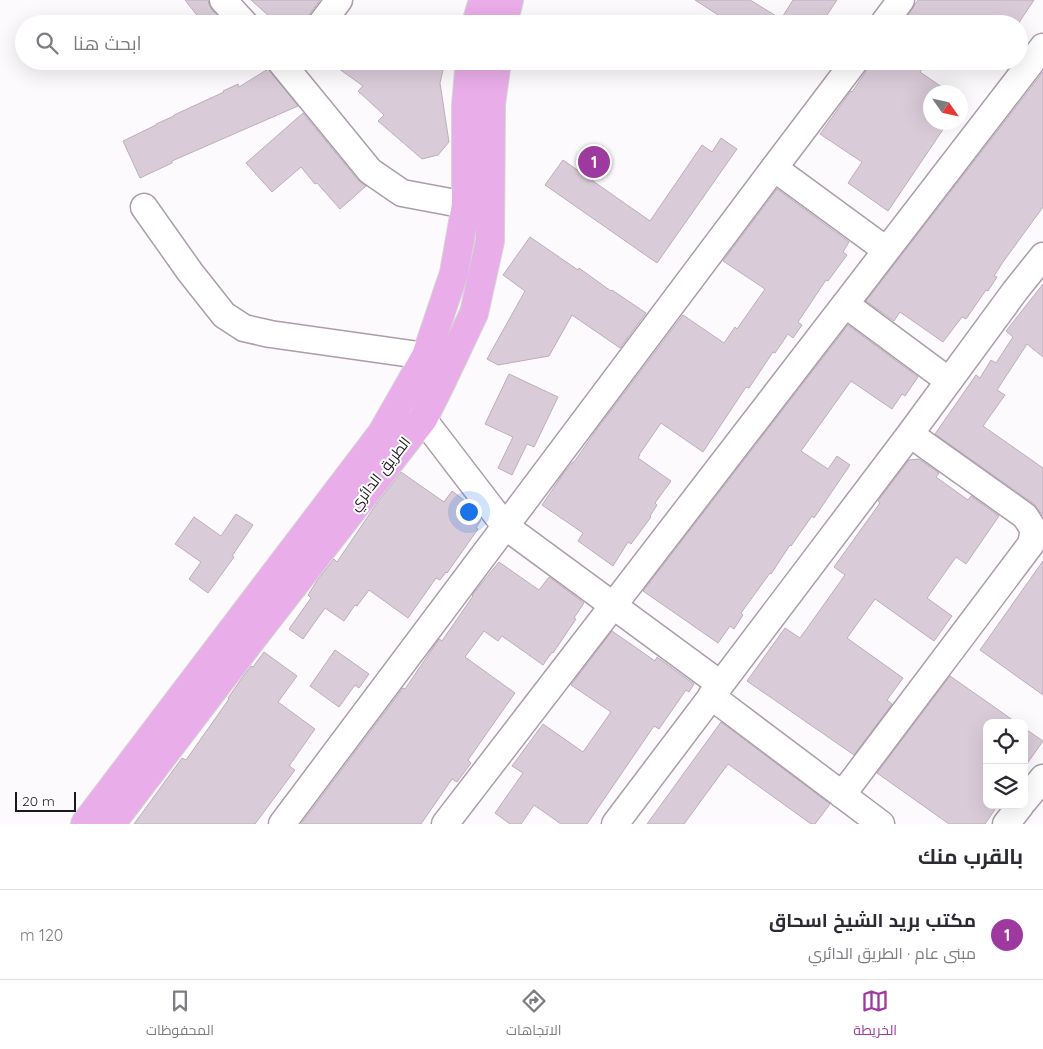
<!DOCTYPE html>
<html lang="ar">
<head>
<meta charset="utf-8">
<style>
  :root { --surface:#fff; --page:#f7f7f7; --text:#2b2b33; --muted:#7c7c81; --line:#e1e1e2; --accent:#9e399f }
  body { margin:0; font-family:Quicksand,Cairo,sans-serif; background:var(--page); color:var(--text); direction:rtl }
  .controls { position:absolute; right:15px; bottom:15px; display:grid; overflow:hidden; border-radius:10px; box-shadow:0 5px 20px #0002 }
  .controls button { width:45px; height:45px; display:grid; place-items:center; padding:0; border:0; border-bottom:1px solid var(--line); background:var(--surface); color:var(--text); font:25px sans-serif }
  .compass { position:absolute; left:923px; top:85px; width:45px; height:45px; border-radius:50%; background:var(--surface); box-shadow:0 5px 20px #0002; rotate:124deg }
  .scale { position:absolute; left:15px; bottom:12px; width:61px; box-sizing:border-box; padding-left:5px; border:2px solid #1d181d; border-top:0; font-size:14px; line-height:18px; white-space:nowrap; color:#1d181d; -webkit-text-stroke:4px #fff; paint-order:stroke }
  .you { position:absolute; left:468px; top:511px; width:18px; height:18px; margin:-12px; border:4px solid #fff; border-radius:50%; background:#1a73e8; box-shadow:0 0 0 8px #1a73e833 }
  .badge { display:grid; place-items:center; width:32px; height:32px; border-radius:50%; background:var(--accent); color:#fff; font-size:16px; font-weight:700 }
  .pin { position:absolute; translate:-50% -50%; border:2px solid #fff; box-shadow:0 1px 5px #0006 }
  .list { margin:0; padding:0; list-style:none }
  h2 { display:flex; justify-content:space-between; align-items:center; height:65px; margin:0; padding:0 20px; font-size:21px }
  h2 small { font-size:16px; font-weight:400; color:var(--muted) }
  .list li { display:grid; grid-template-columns:32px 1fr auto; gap:15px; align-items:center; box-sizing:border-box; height:90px; padding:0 20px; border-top:1px solid var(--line) }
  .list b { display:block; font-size:19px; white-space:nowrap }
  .list p { margin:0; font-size:16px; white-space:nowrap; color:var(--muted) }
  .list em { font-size:16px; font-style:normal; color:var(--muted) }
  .icon { flex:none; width:28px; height:28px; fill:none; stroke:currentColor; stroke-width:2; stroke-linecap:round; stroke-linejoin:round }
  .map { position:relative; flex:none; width:1043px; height:824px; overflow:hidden; direction:ltr }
  .search { position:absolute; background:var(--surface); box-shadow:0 5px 20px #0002; left:15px; right:15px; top:15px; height:55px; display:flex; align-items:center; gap:12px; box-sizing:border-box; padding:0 18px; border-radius:28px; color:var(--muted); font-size:19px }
  .sheet { height:155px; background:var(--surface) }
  nav { display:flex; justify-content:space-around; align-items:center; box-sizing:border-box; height:70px; border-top:1px solid var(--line); background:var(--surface); font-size:14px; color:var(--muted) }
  nav a { display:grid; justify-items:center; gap:2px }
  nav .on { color:var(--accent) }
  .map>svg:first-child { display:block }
  .building { fill:#dacbd9; stroke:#bcaebb }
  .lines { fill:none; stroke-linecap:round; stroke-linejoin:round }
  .minor-casing { stroke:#ab9daa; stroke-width:29 }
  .major-casing { stroke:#d6d5d6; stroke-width:30 }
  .minor { stroke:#fff; stroke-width:26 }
  .major { stroke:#e9ade9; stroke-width:28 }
  .labels { text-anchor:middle; stroke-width:4; stroke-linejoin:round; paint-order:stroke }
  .street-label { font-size:15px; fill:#1d181d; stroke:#fff }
</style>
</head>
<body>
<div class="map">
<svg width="1043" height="824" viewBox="0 0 1043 824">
  <rect width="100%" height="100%" fill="#fdfafd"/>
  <!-- building -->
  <path class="building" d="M185,0h23l1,4 3,6 10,11 -4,3h-14z
    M251,0h69l-11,15 -3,9h-28z
    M695,0h55l31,19 12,-19h44l-16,24h-89z
    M918,0h116l-16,24h-116z
    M328,61h117l-5,22 9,59 -11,13 -16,4 -44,-38 6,-6 -26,-24 5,-5z
    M873,61h54l-7,11 29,20h-19v30h18l-60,89 -40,-28 14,-21 -42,-28 31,-43 1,1z
    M268,69l30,37 -126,55v2l-32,15 -17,-37 33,-16v-1l18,-8v-1l50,-23 -1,-1 15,-7 1,3z
    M1043,72v135l-40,55 -9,14 3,1 -9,14 -2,-1 -20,29 -4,-2 -19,25 -43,-30 -6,9 -28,-20z
    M303,113l55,67 8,6 -26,23 -23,-26 -2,1 -14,-17 -29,25 -26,-29z
    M721,138l16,11 -80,114 -112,-78 18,-25 87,61 52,-76 10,7z
    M777,189l72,53 -6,10 4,3 -19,26 -2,-1 -28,42 4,3 -9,13 -5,-4 -13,19 -2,-1 -24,36 -3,-1 -43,65 -42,-29 -22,32h1l-2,3 33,23 -16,22 2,2 -7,11 1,1 -20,27 -3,-2 -15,24 -35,-25 5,-8 -41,-28 21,-31 10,-12h1l23,-33 86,-114 41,28 11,-16 2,2 28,-40 -42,-28z
    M530,237l48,33 1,-2 32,23 1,-1 34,23 -26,35 -48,-33 -23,41 -51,9 -11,-6 38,-68 -22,-16z
    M1043,284v73l-16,-13 -30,46 8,5 -22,31 60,42v48l-9,-12 -99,-70 41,-59 4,3 11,-18 5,3 17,-26 -7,-6z
    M848,325l70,52 -13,19 -3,-2 -10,15 -41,-28 -50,70 27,18 9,-13 13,9 -36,53 -2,-2 -21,30 -1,-1 -19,29 -1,-1 -29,40 2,2 -9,14 -4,-3 -12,17 -75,-52z
    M509,374l49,23 -24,50 -7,-3 -15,31 -14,-7 15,-31 -28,-13z
    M919,459l20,14 -3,4 32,23 3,-4 28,20 -33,48 -10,-7 -29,41 25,18 -18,25 -59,-42 -28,39 56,40 -16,22 5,4 -38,51 -107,-74 38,-53 15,10 45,-63 -11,-8 46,-64 -2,-2 31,-41z
    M401,472l43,30 8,-11 17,13 12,16 -5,8 2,1 -31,44 -1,-1 -6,8 -4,-2 -28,40 -39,-28 -12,16 -2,-1 -11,16 -19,-13 -22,31 -14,-10 22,-31 -3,-3 10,-16 16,-20 3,3 40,-59z
    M236,514l17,11 -21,31 2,1 -26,36 -19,-14 12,-17 -26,-18 19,-27 27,19z
    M1043,561v134l-63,-45z
    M499,562l40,28 10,-13 35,26 -10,15 2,1 -23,34 -1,-1 -9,13 -41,-29 -4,5 -14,-10 -19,26 50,36 -47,67 3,3 -14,19 -5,-3 -31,45h-120l102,-136 2,1 34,-50 3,2 31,-45 -1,-1z
    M612,631l43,30 2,-4 37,27 -5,8 -3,-2 -27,39 -5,-3 -67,98h-26l-27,-19 -13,19h-11l-15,-11 28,-40 -11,-7 31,-42 40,28 28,-40 -40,-27z
    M335,650l34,24 -10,14 -4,-3 -16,22 -29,-21z
    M264,652l33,24 -19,26 37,27 -26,37 6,4 -40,54h-121l48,-66 4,2 43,-61 -1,-1 16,-23 7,-9 2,1z
    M950,676l67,47h-30v82h11l-13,19h-36l-72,-51z
    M721,722l109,82 -15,20h-4l-83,-60 -44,60h-37z
    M1024,728l19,13 -19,27z"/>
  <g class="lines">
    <!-- minor casing -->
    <g class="minor-casing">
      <path id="minor" d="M223,0l22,24
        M321,24l18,-24
        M883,24l18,-24
        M280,61l90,110 32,22 64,12
        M774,168l112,82
        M144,207l46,65 34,43 20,13 26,6 156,22
        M845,304l104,77
        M423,419l82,107 215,158
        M711,696l170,128
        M842,795l189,-251 3,-14 -9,-14 -115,-82
        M1024,801l19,-23
        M282,824l492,-656 81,-107
        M445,824l598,-777
        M615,824l295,-390 105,-143 28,-35
        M1006,824l15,-19"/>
    </g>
    <!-- major casing -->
    <g class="major-casing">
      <path id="major" d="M476,24l7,-24
        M503,24l6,-24
        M85,824l297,-391 44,-77 28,-83 12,-68v-100l4,-44
        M111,824l141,-185 171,-220 17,-34 34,-72 16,-72 1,-137 6,-43"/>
    </g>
    <!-- minor -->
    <use href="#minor" class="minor"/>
    <!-- major -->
    <use href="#major" class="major"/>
  </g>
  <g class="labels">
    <!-- street labels -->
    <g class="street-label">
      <text transform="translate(380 474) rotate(-52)" y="5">الطريق الدائري</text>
    </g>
  </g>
</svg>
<div class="controls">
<button><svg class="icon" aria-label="locate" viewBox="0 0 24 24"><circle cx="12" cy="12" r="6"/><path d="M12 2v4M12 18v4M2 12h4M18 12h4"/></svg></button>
<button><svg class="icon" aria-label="layers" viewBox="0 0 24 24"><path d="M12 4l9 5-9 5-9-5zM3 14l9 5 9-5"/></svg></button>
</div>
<svg class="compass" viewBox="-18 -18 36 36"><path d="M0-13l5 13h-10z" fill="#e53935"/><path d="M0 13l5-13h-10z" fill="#7c7c81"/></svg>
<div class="scale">20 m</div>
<div class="you"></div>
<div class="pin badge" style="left:594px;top:162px">1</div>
<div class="search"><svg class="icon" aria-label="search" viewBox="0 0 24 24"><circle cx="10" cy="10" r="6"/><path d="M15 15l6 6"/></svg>ابحث هنا</div>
</div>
<section class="sheet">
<h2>بالقرب منك<small></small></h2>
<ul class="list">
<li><span class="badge">1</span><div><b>مكتب بريد الشيخ اسحاق</b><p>مبنى عام · الطريق الدائري</p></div><em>120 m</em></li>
</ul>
</section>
<nav>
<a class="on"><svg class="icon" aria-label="map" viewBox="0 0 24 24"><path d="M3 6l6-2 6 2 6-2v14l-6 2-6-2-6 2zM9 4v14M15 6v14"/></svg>الخريطة</a>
<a><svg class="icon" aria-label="directions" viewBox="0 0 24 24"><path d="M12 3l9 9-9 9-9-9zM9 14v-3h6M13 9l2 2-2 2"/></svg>الاتجاهات</a>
<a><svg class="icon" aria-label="saved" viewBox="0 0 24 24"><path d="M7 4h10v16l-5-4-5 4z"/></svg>المحفوظات</a>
</nav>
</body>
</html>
